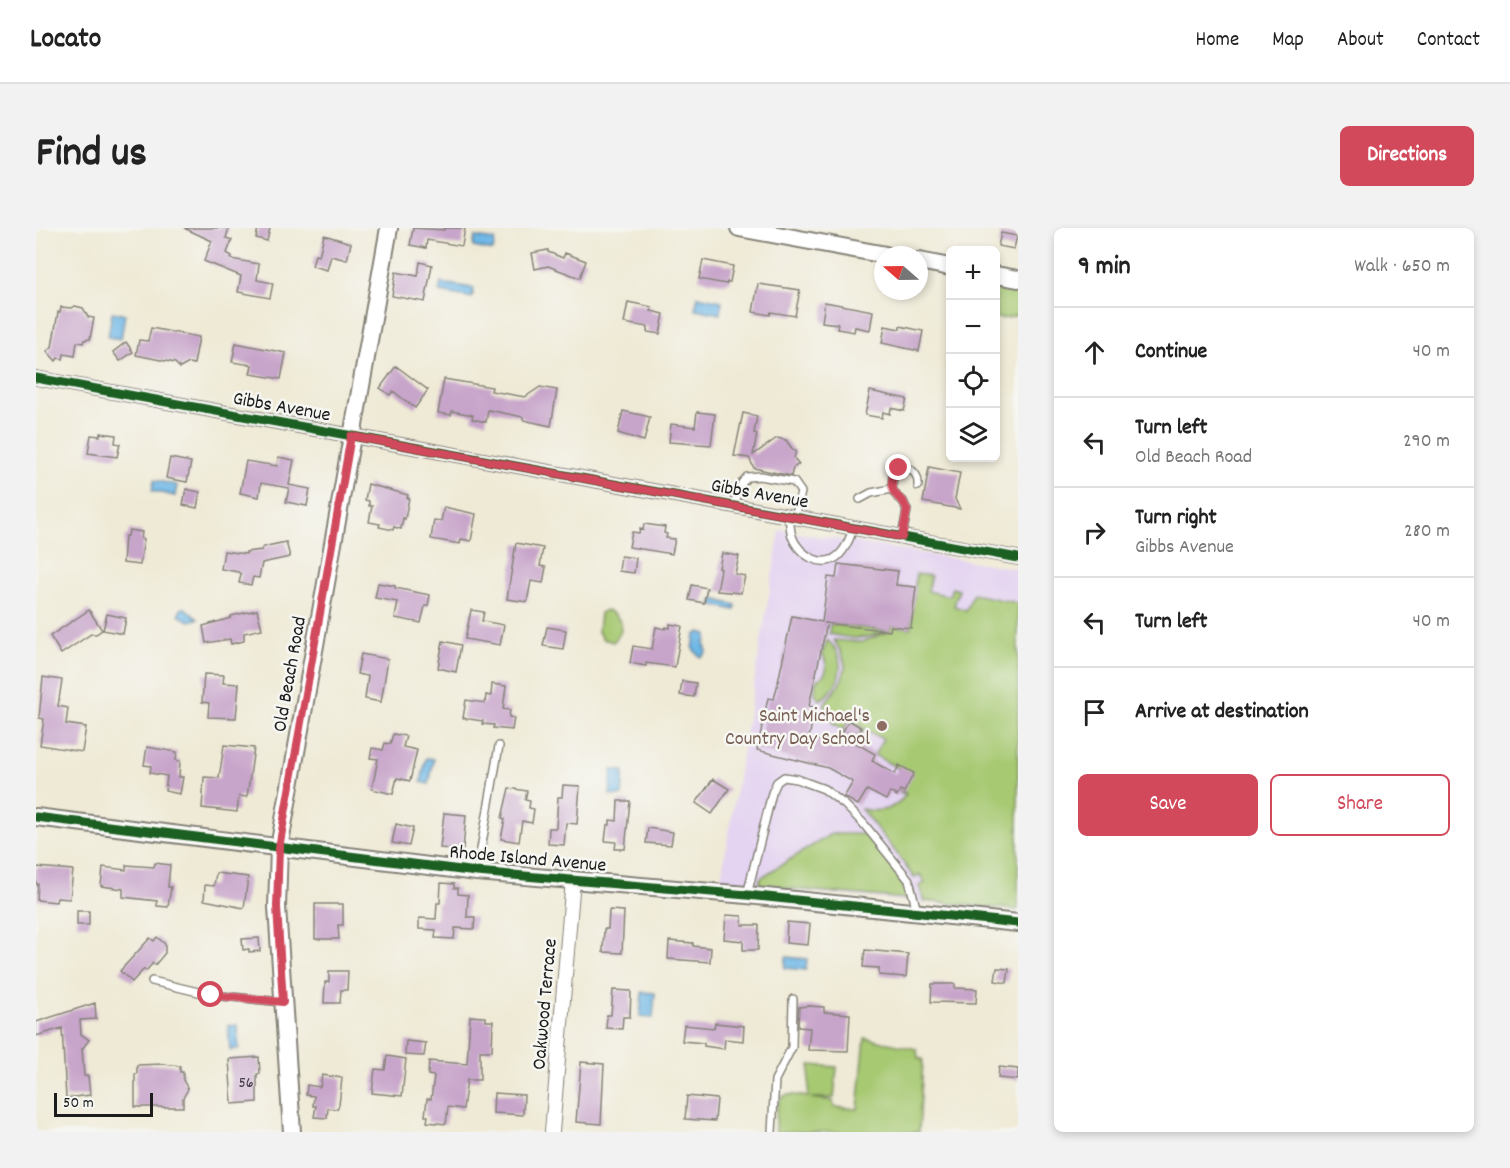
<!DOCTYPE html>
<html lang="en">
<head>
<meta charset="utf-8">
<style>
  :root { --surface:#fff; --page:#f2f2f2; --text:#222; --muted:#767676; --line:#e0e0e0; --accent:#d1495b }
  body { margin:0; font-family:Dekko,sans-serif; background:var(--page); color:var(--text) }
  .controls { position:absolute; right:18px; top:18px; display:grid; overflow:hidden; border-radius:9px; box-shadow:0 3px 9px #0003 }
  .controls button { width:54px; height:54px; display:grid; place-items:center; padding:0; border:0; border-bottom:2px solid var(--line); background:var(--surface); color:var(--text); font:30px sans-serif }
  .compass { position:absolute; left:838px; top:18px; width:54px; height:54px; border-radius:50%; background:var(--surface); box-shadow:0 3px 9px #0003; rotate:290deg }
  .scale { position:absolute; left:18px; bottom:15px; width:99px; box-sizing:border-box; padding-left:6px; border:3px solid #1c1c1c; border-top:0; font-size:16px; line-height:21px; white-space:nowrap; color:#1c1c1c; -webkit-text-stroke:4px #f6f6f2; paint-order:stroke }
  .stop { position:absolute; width:18px; height:18px; margin:-14px; border:4px solid #d1495b; border-radius:50%; background:#fff }
  .stop.end { background:#d1495b; border-color:#fff; box-shadow:0 2px 6px #0008 }
  .list { margin:0; padding:0; list-style:none }
  h2 { display:flex; justify-content:space-between; align-items:center; height:78px; margin:0; padding:0 24px; font-size:26px }
  h2 small { font-size:20px; font-weight:400; color:var(--muted) }
  .list li { display:grid; grid-template-columns:39px 1fr auto; gap:18px; align-items:center; box-sizing:border-box; height:90px; padding:0 24px; border-top:2px solid var(--line) }
  .list b { display:block; font-size:22px; white-space:nowrap }
  .list p { margin:0; font-size:20px; white-space:nowrap; color:var(--muted) }
  .list em { font-size:20px; font-style:normal; color:var(--muted) }
  .actions { display:flex; gap:12px; padding:18px 24px }
  .actions a { flex:1; padding:14px 0; border:2px solid var(--accent); border-radius:9px; text-align:center; font-size:21px; color:var(--accent) }
  .actions .main { background:var(--accent); color:#fff }
  .icon { flex:none; width:33px; height:33px; fill:none; stroke:currentColor; stroke-width:2; stroke-linecap:round; stroke-linejoin:round }
  .map { position:relative; flex:none; width:982px; height:904px; overflow:hidden; border-radius:9px }
  header { display:flex; align-items:center; gap:36px; box-sizing:border-box; height:84px; padding:0 30px; background:var(--surface); border-bottom:2px solid var(--line) }
  header strong { font-size:28px }
  nav { display:flex; gap:33px; margin-inline-start:auto; font-size:21px }
  .intro { display:flex; align-items:center; justify-content:space-between; box-sizing:border-box; height:144px; padding:0 36px }
  h1 { margin:0; font-size:42px }
  .button { padding:15px 27px; border-radius:9px; background:var(--accent); color:#fff; font-size:21px; font-weight:700 }
  main { display:flex; gap:36px; padding:0 36px }
  aside { flex:1; background:var(--surface); border-radius:9px; box-shadow:0 3px 9px #0003 }
  .map>svg:first-child { display:block }
  .built { fill:#e4d3f1 }
  .green { fill:#a7c972; stroke:#627247; stroke-width:1.5 }
  .water { fill:#6eb7e6; stroke:#456a81; stroke-width:1.5 }
  .building { fill:#c7a4ca }
  .lines { fill:none; stroke-linecap:round; stroke-linejoin:round }
  .service-casing { stroke:#868379; stroke-width:10 }
  .minor-casing { stroke:#868379; stroke-width:16 }
  .tertiary-casing { stroke:#868379; stroke-width:20 }
  .service { stroke:#fff; stroke-width:7 }
  .minor { stroke:#fff; stroke-width:14 }
  .tertiary { stroke:#fff; stroke-width:16 }
  .cycleway-casing { stroke:#f6f6f2; stroke-width:13 }
  .cycleway { stroke:#1b5e20; stroke-width:9 }
  .route { stroke:#d1495b; stroke-width:8 }
  .education-dot { fill:#8d6e63; stroke:#f6f6f2; stroke-width:2 }
  .labels { text-anchor:middle; stroke-width:5; stroke-linejoin:round; paint-order:stroke }
  .number-label { font-size:16px; fill:#473e48 }
  .street-label { font-size:20px; fill:#1c1c1c; stroke:#f6f6f2 }
  .education-label { font-size:20px; fill:#785e54; stroke:#f6f6f2; text-anchor:end }
</style>
</head>
<body>
<header>
<strong>Locato</strong>
<nav><a>Home</a><a>Map</a><a>About</a><a>Contact</a></nav>
</header>
<div class="intro"><h1>Find us</h1><a class="button">Directions</a></div>
<main>
<div class="map">
<svg width="982" height="904" viewBox="0 0 982 904">
  <rect width="100%" height="100%" fill="#f6f6f2"/>
  <filter id="ink" filterUnits="userSpaceOnUse"><feTurbulence type="fractalNoise" baseFrequency=".0167" numOctaves="2"/><feDisplacementMap in="SourceGraphic" scale="12" xChannelSelector="R" yChannelSelector="G"/><feConvolveMatrix kernelMatrix="1 2 1 2 8 2 1 2 1" color-interpolation-filters="sRGB"/></filter>
  <filter id="wash" filterUnits="userSpaceOnUse"><feTurbulence type="fractalNoise" baseFrequency=".008" numOctaves="4" result="noise"/><feDisplacementMap in="SourceGraphic" scale="24" xChannelSelector="R" yChannelSelector="G"/><feGaussianBlur stdDeviation="1.35" result="paint"/><feColorMatrix in="noise" values="0 0 0 0 0 0 0 0 0 0 0 0 0 0 0 0 0 1.4 0 .05"/><feComposite in="paint" operator="in"/></filter>
  <g filter="url(#wash)">
    <rect width="100%" height="100%" fill="#efead6"/>
    <!-- built -->
    <path class="built" d="M744,302l238,39v342l-298,-27z"/>
    <!-- green -->
    <path class="green" d="M960,55l22,5v26c-7,5 -14,5 -22,4z
      M880,346l15,2 -3,15 21,5 3,-8 7,2 -5,16 12,4 7,-16 45,9v307l-94,-9 -5,-15 6,-3 -5,-8 -6,3 -19,-27 -34,-42c19,4 34,1 45,-15l-8,-2 2,-2 4,2 -6,-24 -24,-13 9,-16 -19,-10 -8,14 -2,-1 8,-15 -13,-7 -7,12 -5,-7h-3c-3,-6 -11,-15 -9,-22 2,-4 7,-8 9,-11 16,-22 13,-31 0,-52l28,2 28,-11 1,-5 20,2z
      M570,382c16,6 21,20 7,32l-10,-3 -5,-7 2,-19z
      M794,396l55,7c-25,10 -31,8 -56,3z
      M791,412c22,17 14,50 -8,60l-4,-7 1,-12c12,-7 13,-15 6,-27z
      M795,606h34c16,17 36,40 42,62l-1,3 -147,-13 1,-8z
      M829,810l52,11 1,9 5,1 -4,73h-143c1,-11 -3,-34 11,-37 6,-1 15,1 21,2l2,-32 27,2 -3,31h-23l22,3 1,6 24,2z"/>
    <!-- water -->
    <path class="water" d="M439,9l20,3 -2,11 -20,-4z
      M405,55l33,5 -2,10 -33,-6z
      M662,68l24,5 -2,13 -25,-5z
      M76,84l13,2 -4,25 -13,-2z
      M118,252l23,5 -2,11 -23,-5z
      M677,371l23,6 -1,5 -24,-5z
      M146,380h3l13,11 -8,2 -9,-4 -2,-4z
      M664,404l7,2 -1,8 -2,1 3,8 -4,5 -3,1 -7,-8 2,-14z
      M390,530l8,1 -5,25 -8,-2z
      M576,542l12,1 -2,25 -12,-1z
      M750,729l21,2 -1,11 -21,-2z
      M606,764l13,1 -2,25 -13,-1z
      M192,797h9l2,24 -9,1z"/>
    <g id="blocks">
      <!-- building -->
      <path class="building" d="M148,0h45l-3,10 6,2 -5,13 5,3 -1,3 28,5 -2,16 16,3 -3,15 -32,-6 3,-16 -37,-15 8,-20z
        M222,0h12l-3,13 -11,-3z
        M377,0l31,2v-2h21l-3,18 -35,-6 -1,8 -16,-3z
        M965,5l16,3 -3,13 -16,-3z
        M288,7l27,8 -4,17 -16,-4 -4,14 -15,-4 3,-11 4,1z
        M512,22v2l15,6 2,-5 21,8 -6,17 -32,-12 -13,3 -3,-16z
        M667,32l30,6 -3,16h-3l-1,2 -27,-5z
        M384,34l12,3 -7,37 -33,-6 4,-24 22,4z
        M722,56l42,6 -5,26 -24,-4 -1,3 -17,-3z
        M592,74l24,5 -1,4 13,3 -4,20 -13,-2 1,-5 -24,-4z
        M789,74l48,9 -3,19 -15,-3 -1,5 -17,-3 1,-5 -16,-2z
        M39,78l8,2 5,9 6,1 -4,21 -6,1 -1,3 -6,-1 -2,14 -11,-2 -1,5 -5,-1 -2,3 -9,-10 5,-4 6,-35h2l1,-5 11,1z
        M849,98l15,3v-3l23,5 -4,20 -37,-8z
        M115,100l48,9 -5,27 -5,-1 -9,5 -5,-5 -39,-8 3,-15 9,1z
        M90,114l7,10 -13,9 -7,-9z
        M200,115l50,10 -5,26 -31,-5 2,-9 -20,-3z
        M360,138l32,24 -13,18 -22,-17 -3,4 -10,-7z
        M408,151l48,8 -1,4 34,6 15,-10 17,3 -6,36 -28,-6v-3l-35,-7 -2,12 -14,-3 1,-4 -21,-4 -1,4 -13,-2z
        M834,163l37,8 -3,12 -13,-3 -1,6 -7,-2 -1,6 -17,-3z
        M587,183l27,6 -6,24 -26,-8z
        M661,184l18,2 -4,31 -42,-3 2,-18 24,3z
        M707,185l14,3 -3,17 3,1 -4,21 24,-17 9,2 7,10 3,1 -2,7 5,6 -6,4 -2,8 -37,-8 -5,-10 -15,-2z
        M64,205l16,2 -1,8 5,1 -3,13 -29,-4 3,-18 9,1z
        M242,229l16,3 -5,25 21,4 -3,17 -21,-4 3,-14 -28,-5 -2,14 -19,-4 6,-32 31,5z
        M134,230l21,4 -4,20 -21,-4z
        M893,239l31,6 -5,26 5,10 -37,-7z
        M332,256l40,11 -1,3h2l-4,21 -2,-1 -2,11 -7,-2 -1,3 -14,-3 1,-3 -11,-2 3,-16h-3v-5l-4,-1z
        M150,261l14,3 -3,16 -14,-3z
        M408,279l32,7 -5,27 -10,-2 -1,5 -29,-5 3,-19 7,1z
        M608,296l21,3 -1,6 3,1 -1,4 9,1 -3,15 -43,-7 3,-15 7,1 1,-4 3,1z
        M93,302l13,2 -1,7h3l-4,26 -17,-2 2,-27h3z
        M250,314l4,15 -28,6 -3,15 -6,-1 -2,8 -12,-2 2,-9 -3,-2 -17,-3 3,-18 22,3v-2l16,-2v-2l5,-2z
        M480,315l27,5 -3,18 6,1 -3,16 -12,-2 -4,21 -20,-3z
        M686,325l17,3 -4,18 10,2 -4,17 -24,-2 4,-22 -2,-1z
        M585,328l15,2 -2,15 -15,-2z
        M802,336l60,7 -2,14 20,2 -5,41 -20,-2 -1,5 -66,-8h3l-18,83 6,1 -6,31 27,6 13,-24 13,8 -8,14 21,12 -3,7 23,13 4,-9 15,8 -10,19 -4,-2 -3,6 -7,-4 -4,8 -19,-10 -9,15 -14,-8 9,-15 -25,-14 -71,-18 11,-52 6,1 3,-12 15,-71 30,6 6,-45 8,1z
        M342,355l17,3v2l35,7 -2,11h-3l-4,17 -26,-5 3,-16 -23,-4z
        M656,357l15,3 -3,15 -15,-3z
        M53,382l13,20 -6,4h-5l-30,20 -11,-18z
        M221,382l5,19 -18,4v8l-13,3 -1,-5 -24,4 -3,-17 28,-8v-2z
        M435,382l13,2 -2,9 22,4 -4,20 -35,-6z
        M71,386l19,4 -3,16 -20,-4z
        M634,396l12,2 -7,41 -29,-4v3l-16,-3 3,-17 19,3 4,-22 9,2 1,-2 4,1z
        M511,399l19,3 -3,19 -20,-3z
        M407,413l18,4 -5,27 -18,-4z
        M325,426l27,5 -7,43 -16,-3 3,-23 -11,-2z
        M168,446l20,1 -1,8 16,1 -3,34 -28,-1 1,-14 -7,-1z
        M7,449l19,3 -4,26 10,2 -2,16 20,3 -4,25 -42,-7 4,-26 -5,-1z
        M646,453l14,2 -2,14 -14,-2z
        M456,456l14,2 -3,23 7,1 -1,7 5,1 -2,12 -19,-2 1,-3 -12,-1 1,-3 -20,-3 3,-18 19,3 1,-8 5,1z
        M357,506l13,2 -3,11 14,3 -7,31 -13,-3 -4,16 -21,-5 6,-30 -8,-1 2,-10 11,2 2,-7 5,1z
        M188,517l30,3 -7,49 -8,-1 -2,16 -35,-4 2,-31 15,1z
        M111,519l30,5 -1,8 4,1 -1,16h4l-3,17 -15,-3 2,-15 -17,-3 1,-7 -7,-1z
        M677,551l16,10 -17,25 -16,-11z
        M527,557l17,1 -3,38 -11,-1 -2,22 -16,-1 1,-16h7l2,-31h4z
        M473,560l18,3 -2,9 5,1 -1,7 5,1 -2,14 -10,-2 -3,21 -18,-3 4,-20 -3,-1z
        M582,573h12l-5,48h-10l1,-7 -11,-1 2,-16h3v-5l7,1z
        M408,585l22,2 -3,35 -23,-2z
        M360,596l17,4 -4,18 -17,-3z
        M612,600l25,4 -2,13 -25,-2z
        M119,635l15,2 -2,22h3l-3,20 -11,-1v-5l-34,-4v-8l-22,-3 2,-19 23,3v-5l28,2z
        M0,639l37,3 -3,29 -13,-1 -1,4 -19,-2 1,-16h-2z
        M180,645l32,4 -4,31 -40,-8 1,-15 9,1z
        M405,655l13,1v4h4v6l10,1 -1,22h8l-1,12 -19,-1 -1,11 -19,-1 1,-8 -17,-1v-11l17,1 1,-16h3z
        M279,676h28v21h-5l1,14h-24z
        M573,682l15,1 -2,42 -19,-1 1,-23h4z
        M41,683h12v14h-12z
        M690,687l16,1v9h17l-1,25h-15v-9l-19,-2z
        M751,694l23,2 -2,21 -22,-2z
        M121,709l8,7v9l-10,12 -2,-2 -7,8 -2,-2 -12,13 -12,-11 30,-33 4,3z
        M223,710l1,13 -11,1v-3l-6,1 -1,-11z
        M633,713l24,2v3l18,2 -1,14 -42,-3z
        M829,722l43,4 -2,23 -27,-2v-7l-16,-1z
        M961,740l12,1 -2,14 -12,-2z
        M293,743h19l-1,19h-6l-1,13h-16l1,-21h4z
        M896,756h23v4l22,1 -1,14 -45,-1z
        M577,762l18,1 -1,26h-7l-1,12 -16,-1 1,-13h4z
        M59,775l1,16 -16,1 1,14 8,6 -7,9 2,27h4l2,19 -24,3 -4,-70 -26,8v-14z
        M773,778l15,1v5l26,2 -2,37 -40,-1 2,-22 -12,-1 1,-20z
        M434,788l13,1h3v4h7l-1,30h-12v29h-13l-4,29 -15,-2 -2,17 -19,-2 1,-6h-3l2,-17h4l3,-23 -6,-1 1,-14 38,3z
        M679,795l29,3 -1,15 -18,-2 -1,10 -20,-3v-3l-22,-2 2,-16 30,3z
        M370,813l20,2 -2,13 -19,-1z
        M351,828l19,3 -4,37 -30,-3 3,-24 10,1z
        M223,829l1,17h-3v28l-25,2 -3,-45z
        M545,834l23,2 -3,60 -25,-2z
        M127,836l17,2v6h3v8l5,9 -5,9v9h-48v-33h2v-9z
        M963,839l19,2v11l-20,-2z
        M286,847l20,3 -3,27 -2,4 -9,-1 -1,10 -13,-1 2,-11h-3l1,-10 -8,-1 1,-10 13,2z
        M458,865l30,2 -1,20 -30,-2z
        M651,868l30,3 -2,22 -30,-2z"/>
    </g>
  </g>
  <g filter="url(#ink)">
    <use href="#blocks" fill-opacity="0" stroke="#868379" stroke-width="1.5"/>
    <g class="lines">
      <!-- service casing -->
      <g class="service-casing">
        <path id="service" d="M856,261l1,-14c11,-12 26,-6 25,11
          M824,271l11,-6 21,-4 6,9 5,3 4,9 -5,27
          M697,279l9,-24 5,-6 13,-1 34,6 7,10 -6,26
          M753,289c1,6 1,13 3,19 6,19 32,35 48,18 7,-7 10,-17 13,-25
          M441,644l22,-126
          M711,667l25,-102 5,-11 7,-5 13,2 27,10 21,16 18,18 46,57 8,31
          M116,753l59,14 72,7
          M736,904l3,-52 17,-33 1,-48"/>
      </g>
      <!-- minor casing -->
      <g class="minor-casing">
        <path id="minor" d="M0,150l982,180
          M516,904l21,-253"/>
      </g>
      <!-- tertiary casing -->
      <g class="tertiary-casing">
        <path id="tertiary" d="M703,0l147,27
          M883,33l31,6
          M960,47l22,4
          M0,589l441,55 270,23 271,28
          M256,904l-15,-225 2,-59 110,-620"/>
      </g>
      <!-- service -->
      <use href="#service" class="service"/>
      <!-- minor -->
      <use href="#minor" class="minor"/>
      <!-- tertiary -->
      <use href="#tertiary" class="tertiary"/>
      <!-- cycleway casing -->
      <g class="cycleway-casing">
        <path id="cycleway" d="M0,150l982,180
          M0,589l441,55 270,23 271,28"/>
      </g>
      <!-- cycleway -->
      <use href="#cycleway" class="cycleway"/>
    </g>
  </g>
  <g class="lines" filter="url(#ink)">
    <!-- route -->
    <path class="route" d="M175,767l72,7 -6,-95 2,-59 72,-412 551,101 5,-27 -4,-9c-13,-8 -15,-22 -4,-33"/>
  </g>
  <!-- markers -->
  <circle class="education-dot" cx="846" cy="498" r="6"/>
  <g class="labels">
    <!-- number labels -->
    <g class="number-label">
      <text x="210" y="859">56</text>
    </g>
    <!-- street labels -->
    <g class="street-label">
      <text transform="translate(246 177) rotate(10)" y="7">Gibbs Avenue</text>
      <text transform="translate(724 264) rotate(10)" y="7">Gibbs Avenue</text>
      <text transform="translate(252 446) rotate(-80)" y="7">Old Beach Road</text>
      <text transform="translate(492 629) rotate(5)" y="7">Rhode Island Avenue</text>
      <text transform="translate(507 776) rotate(-85)" y="7">Oakwood Terrace</text>
    </g>
    <!-- education labels -->
    <g class="education-label">
      <text x="834" y="493">Saint Michael's<tspan x="834" dy="23">Country Day School</tspan></text>
    </g>
  </g>
</svg>
<div class="controls">
<button>+</button>
<button>−</button>
<button><svg class="icon" aria-label="locate" viewBox="0 0 24 24"><circle cx="12" cy="12" r="6"/><path d="M12 2v4M12 18v4M2 12h4M18 12h4"/></svg></button>
<button><svg class="icon" aria-label="layers" viewBox="0 0 24 24"><path d="M12 4l9 5-9 5-9-5zM3 14l9 5 9-5"/></svg></button>
</div>
<svg class="compass" viewBox="-18 -18 36 36"><path d="M0-13l5 13h-10z" fill="#e53935"/><path d="M0 13l5-13h-10z" fill="#767676"/></svg>
<div class="scale">50 m</div>
<div class="stop" style="left:175px;top:767px"></div>
<div class="stop end" style="left:863px;top:240px"></div>
</div>
<aside>
<h2>9 min<small>Walk · 650 m</small></h2>
<ul class="list">
<li><svg class="icon" aria-label="ahead" viewBox="0 0 24 24"><path d="M12 20V5M6 11l6-6 6 6"/></svg><div><b>Continue</b></div><em>40 m</em></li>
<li><svg class="icon" aria-label="left" viewBox="0 0 24 24"><path d="M17 20v-9H6M10 6l-5 5 5 5"/></svg><div><b>Turn left</b><p>Old Beach Road</p></div><em>290 m</em></li>
<li><svg class="icon" aria-label="right" viewBox="0 0 24 24"><path d="M7 20v-9h11M14 6l5 5-5 5"/></svg><div><b>Turn right</b><p>Gibbs Avenue</p></div><em>280 m</em></li>
<li><svg class="icon" aria-label="left" viewBox="0 0 24 24"><path d="M17 20v-9H6M10 6l-5 5 5 5"/></svg><div><b>Turn left</b></div><em>40 m</em></li>
<li><svg class="icon" aria-label="arrive" viewBox="0 0 24 24"><path d="M6 21V4h12l-3 4 3 4H6"/></svg><div><b>Arrive at destination</b></div></li>
</ul>
<div class="actions"><a class="main">Save</a><a>Share</a></div>
</aside>
</main>
</body>
</html>
